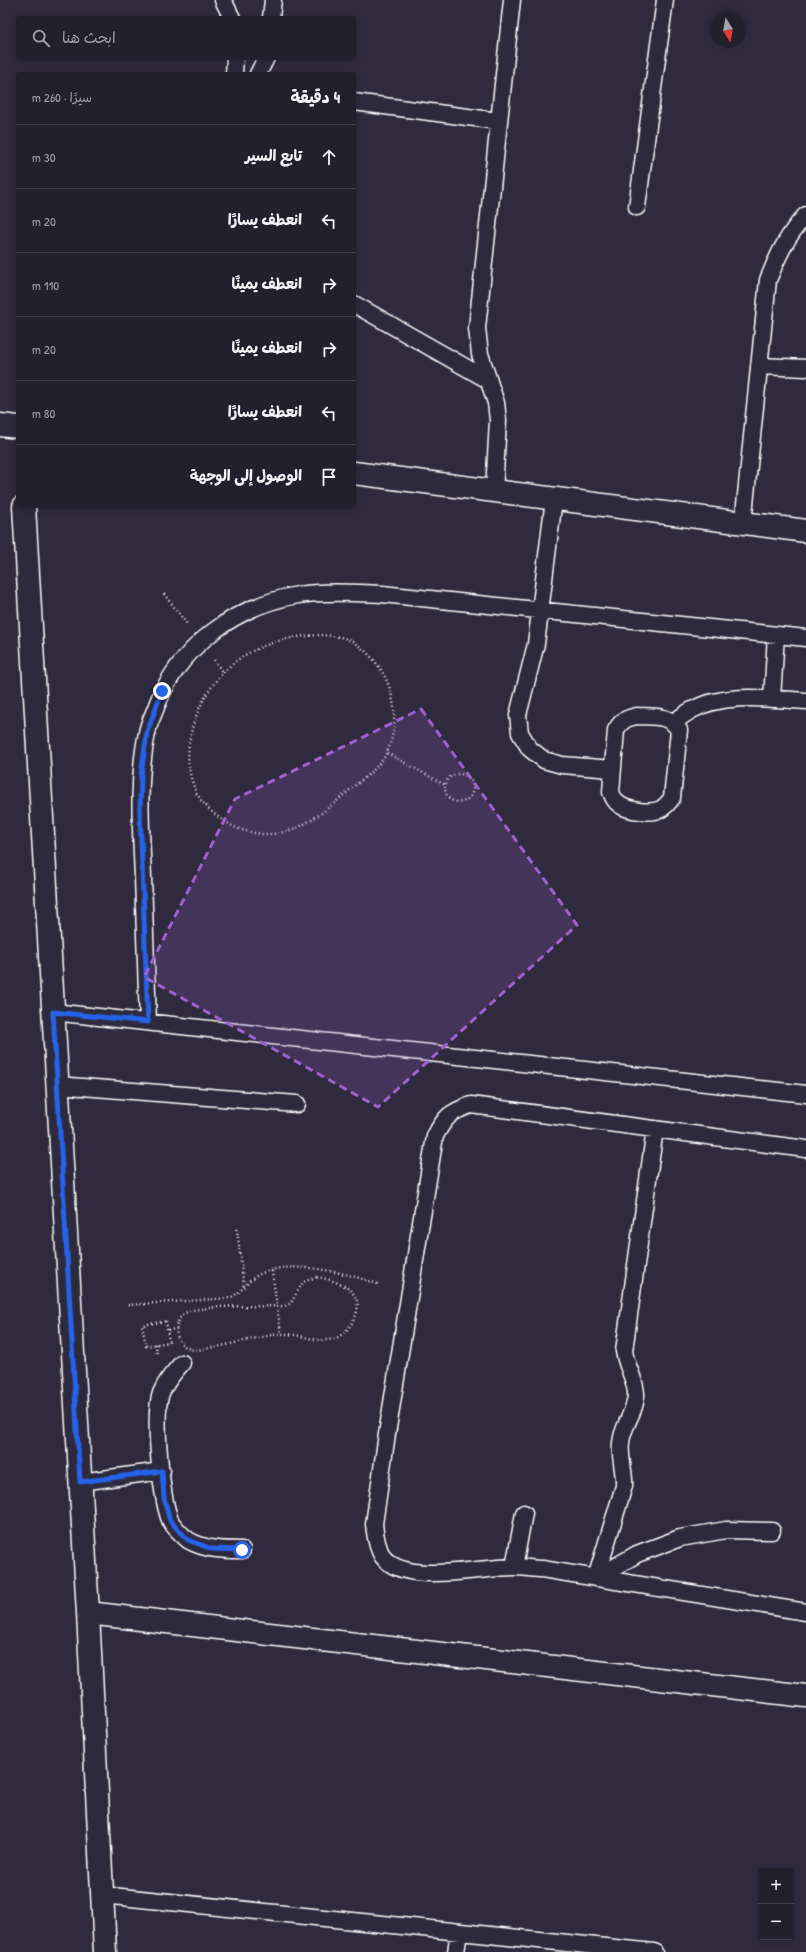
<!DOCTYPE html>
<html lang="ar">
<head>
<meta charset="utf-8">
<style>
  :root { --surface:#23202e; --page:#2b2836; --text:#f1f3f6; --muted:#a3a3aa; --line:#403e4a }
  body { margin:0; font-family:"Patrick Hand","Playpen Sans Arabic",sans-serif; background:var(--page); color:var(--text); direction:rtl }
  .controls { position:absolute; right:12px; bottom:12px; display:grid; overflow:hidden; border-radius:4px; box-shadow:0 2px 6px #0003 }
  .controls button { width:36px; height:36px; display:grid; place-items:center; padding:0; border:0; border-bottom:1px solid var(--line); background:var(--surface); color:var(--text); font:20px sans-serif }
  .compass { position:absolute; left:710px; top:12px; width:36px; height:36px; border-radius:50%; background:var(--surface); box-shadow:0 2px 6px #0003; rotate:169deg }
  .stop { position:absolute; width:12px; height:12px; margin:-9px; border:3px solid #2563eb; border-radius:50%; background:#fff }
  .stop.end { background:#2563eb; border-color:#fff; box-shadow:0 1px 4px #0008 }
  .list { margin:0; padding:0; list-style:none }
  h2 { display:flex; justify-content:space-between; align-items:center; height:52px; margin:0; padding:0 16px; font-size:17px }
  h2 small { font-size:13px; font-weight:400; color:var(--muted) }
  .list li { display:grid; grid-template-columns:26px 1fr auto; gap:12px; align-items:center; box-sizing:border-box; height:64px; padding:0 16px; border-top:1px solid var(--line) }
  .list b { display:block; font-size:15px; white-space:nowrap }
  .list em { font-size:13px; font-style:normal; color:var(--muted) }
  .icon { flex:none; width:22px; height:22px; fill:none; stroke:currentColor; stroke-width:2; stroke-linecap:round; stroke-linejoin:round }
  .map { position:relative; flex:none; width:806px; height:1952px; overflow:hidden; direction:ltr }
  .search { position:absolute; background:var(--surface); box-shadow:0 2px 6px #0003; left:16px; top:16px; width:340px; height:44px; display:flex; align-items:center; gap:10px; box-sizing:border-box; padding:0 14px; border-radius:4px; color:var(--muted); font-size:15px }
  .panel { position:absolute; background:var(--surface); box-shadow:0 2px 6px #0003; left:16px; top:72px; width:340px; height:436px; border-radius:4px; direction:rtl }
  .map>svg:first-child { display:block }
  .lines { fill:none; stroke-linecap:round; stroke-linejoin:round }
  .lane-casing { stroke:#fff; stroke-width:19 }
  .street-casing { stroke:#fff; stroke-width:25 }
  .path { stroke:#fff; stroke-width:2.5; stroke-dasharray:1 3; stroke-linecap:butt }
  .lane { stroke:#2f2a3d; stroke-width:16 }
  .street { stroke:#2f2a3d; stroke-width:22 }
  .route { stroke:#2563eb; stroke-width:5 }
  .marked { fill:#9c61cf; fill-opacity:0.2; stroke:#9c61cf; stroke-width:3; stroke-dasharray:8 5; stroke-linejoin:round }
</style>
</head>
<body>
<div class="map">
<svg width="806" height="1952" viewBox="0 0 806 1952">
  <rect width="100%" height="100%" fill="#2f2a3d"/>
  <filter id="ink" filterUnits="userSpaceOnUse"><feTurbulence type="fractalNoise" baseFrequency=".025" numOctaves="2"/><feDisplacementMap in="SourceGraphic" scale="8" xChannelSelector="R" yChannelSelector="G"/><feConvolveMatrix kernelMatrix="1 2 1 2 8 2 1 2 1" color-interpolation-filters="sRGB"/></filter>
  <g filter="url(#ink)">
    <g class="lines">
      <!-- lane casing -->
      <g class="lane-casing">
        <path id="lane" d="M223,0l9,18
          M271,18l2,-18
          M234,74l1,-16
          M258,74l8,-16
          M354,102l144,19
          M637,207l28,-207
          M354,304l134,76
          M759,366l47,2
          M494,492l4,-72 -2,-17 -16,-49 -3,-26 35,-328
          M554,499l-18,145 -18,71 2,18 10,16 14,11 18,5 50,4
          M743,524l25,-244c10,-25 20,-46 38,-65
          M772,699l4,-64
          M637,716c17,1 32,-2 42,14l-7,68c-3,4 -6,8 -11,11 -10,5 -32,2 -41,-4 -5,-3 -7,-8 -9,-13l5,-62c5,-9 10,-12 21,-14z
          M674,722c6,-4 12,-9 18,-12 33,-18 78,-11 114,-9
          M53,1012l753,82
          M148,1022c-2,-48 -3,-97 -5,-145 -2,-48 -6,-97 4,-144 1,-8 5,-15 8,-23 22,-62 79,-104 143,-115 27,-4 57,-2 84,-1l424,44
          M57,1085l240,19
          M806,1149l-335,-44c-21,7 -26,12 -36,31l-48,298 -13,90c1,10 3,24 9,33 22,29 99,10 131,10 10,0 19,2 28,2l264,43
          M182,1363c-8,9 -16,18 -21,30 -8,22 0,104 9,127 2,5 13,16 18,20 17,10 35,10 54,10
          M80,1482l82,-11
          M514,1567l10,-54
          M596,1578l28,-92c1,-14 -5,-30 -3,-43 1,-18 16,-32 15,-50 -1,-15 -10,-27 -12,-42l31,-222
          M596,1578l41,-24 43,-16 46,-8 46,1
          M102,1895l552,57
          M456,1952l3,-20"/>
      </g>
      <!-- street casing -->
      <g class="street-casing">
        <path id="street" d="M0,425l18,2
          M354,473l452,58
          M24,506l64,1107 17,339
          M88,1613l718,83"/>
      </g>
      <!-- path -->
      <path class="path" d="M164,594l23,30
        M321,635c9,1 20,1 28,5 40,21 56,71 38,112 -7,15 -23,26 -35,36 -28,24 -58,52 -97,45 -9,-2 -16,-3 -24,-8 -13,-7 -24,-16 -33,-29 -3,-4 -4,-10 -6,-15 -14,-44 14,-103 53,-126 25,-14 48,-19 76,-20z
        M214,660l9,13
        M387,753l58,32
        M445 788a14 14 0 1 1 28 0a14 14 0 1 1-28 0Z
        M237,1229l7,59
        M272,1271l9,63
        M317,1277c13,2 33,8 39,21 7,13 -9,38 -23,41 -18,4 -34,-6 -52,-5 -29,3 -58,14 -87,16 -8,-2 -13,-5 -16,-12 -4,-10 0,-22 9,-26 7,-3 15,-3 22,-4 25,-3 50,-1 76,-2l6,-3 12,-21z
        M128,1305l101,-7c13,-5 17,-16 29,-23 30,-17 91,-2 122,10
        M166,1321l3,21 -23,4 -4,-21z
        M168,1330l8,-1
        M156,1344l1,11"/>
      <!-- lane -->
      <use href="#lane" class="lane"/>
      <!-- street -->
      <use href="#street" class="street"/>
    </g>
  </g>
  <g class="lines" filter="url(#ink)">
    <!-- route -->
    <path class="route" d="M162,691l-15,41 -6,43 -1,37 8,210 -95,-10 27,470 82,-11 2,27 6,23 18,19 24,9 30,1"/>
  </g>
  <!-- marked area -->
  <path class="marked" d="M421,709l156,216 -199,182 -234,-130 91,-178z"/>
</svg>
<div class="controls">
<button>+</button>
<button>−</button>
</div>
<svg class="compass" viewBox="-18 -18 36 36"><path d="M0-13l5 13h-10z" fill="#e53935"/><path d="M0 13l5-13h-10z" fill="#a3a3aa"/></svg>
<div class="stop" style="left:242px;top:1550px"></div>
<div class="stop end" style="left:162px;top:691px"></div>
<div class="search"><svg class="icon" aria-label="search" viewBox="0 0 24 24"><circle cx="10" cy="10" r="6"/><path d="M15 15l6 6"/></svg>ابحث هنا</div>
<section class="panel">
<h2>4 دقيقة<small>سيرًا · 260 m</small></h2>
<ul class="list">
<li><svg class="icon" aria-label="ahead" viewBox="0 0 24 24"><path d="M12 20V5M6 11l6-6 6 6"/></svg><div><b>تابع السير</b></div><em>30 m</em></li>
<li><svg class="icon" aria-label="left" viewBox="0 0 24 24"><path d="M17 20v-9H6M10 6l-5 5 5 5"/></svg><div><b>انعطف يسارًا</b></div><em>20 m</em></li>
<li><svg class="icon" aria-label="right" viewBox="0 0 24 24"><path d="M7 20v-9h11M14 6l5 5-5 5"/></svg><div><b>انعطف يمينًا</b></div><em>110 m</em></li>
<li><svg class="icon" aria-label="right" viewBox="0 0 24 24"><path d="M7 20v-9h11M14 6l5 5-5 5"/></svg><div><b>انعطف يمينًا</b></div><em>20 m</em></li>
<li><svg class="icon" aria-label="left" viewBox="0 0 24 24"><path d="M17 20v-9H6M10 6l-5 5 5 5"/></svg><div><b>انعطف يسارًا</b></div><em>80 m</em></li>
<li><svg class="icon" aria-label="arrive" viewBox="0 0 24 24"><path d="M6 21V4h12l-3 4 3 4H6"/></svg><div><b>الوصول إلى الوجهة</b></div></li>
</ul>
</section>
</div>
</body>
</html>
